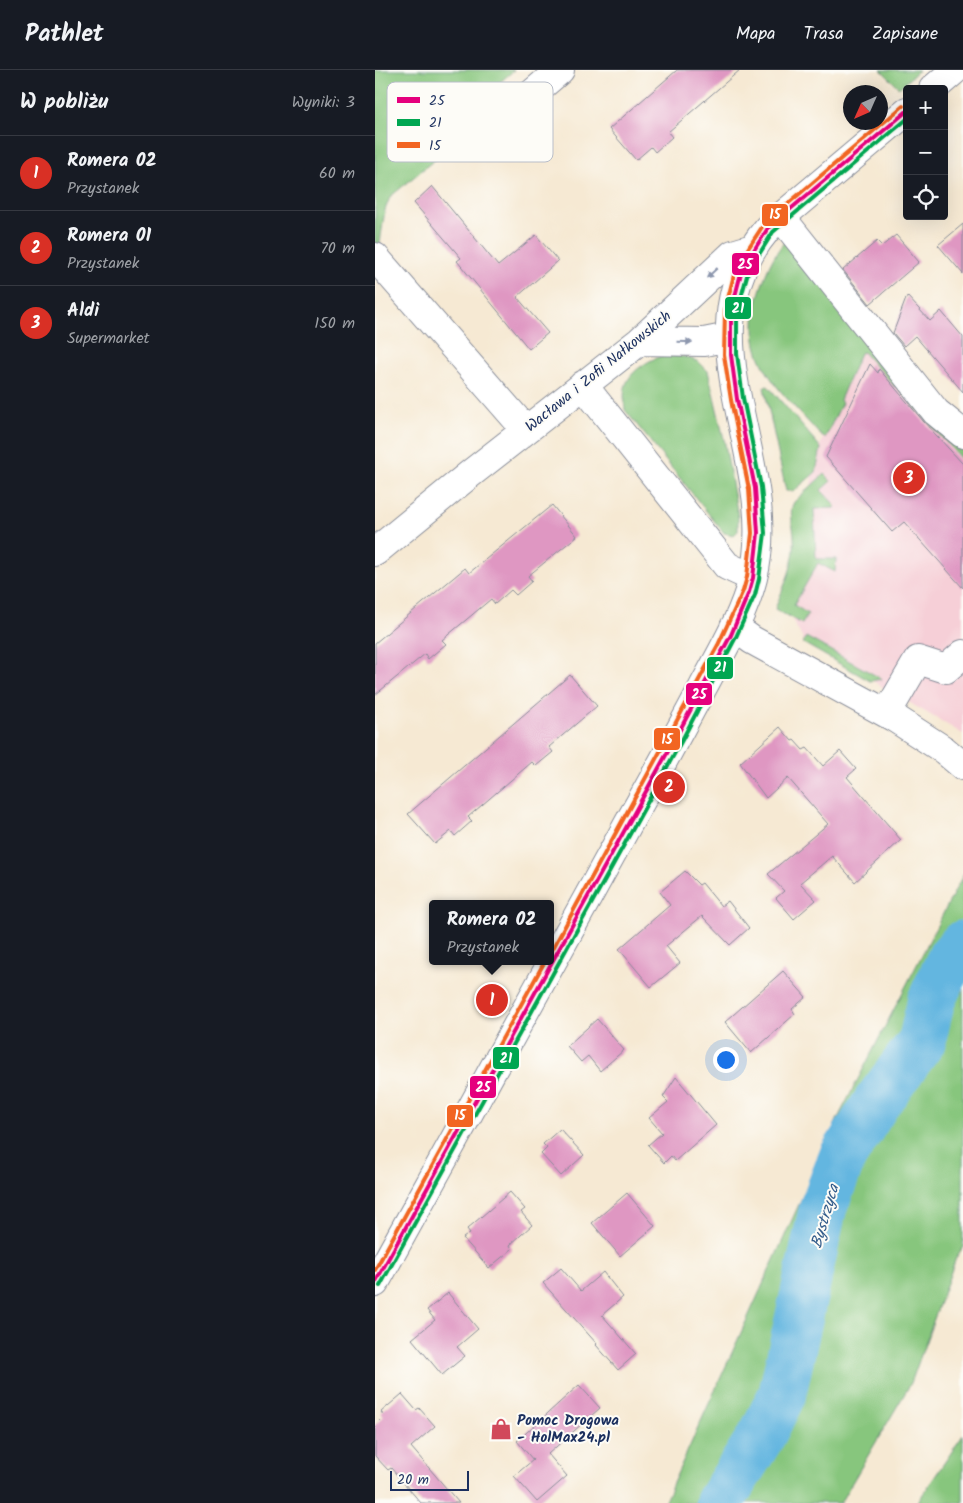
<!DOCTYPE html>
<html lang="pl">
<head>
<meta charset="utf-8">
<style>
  :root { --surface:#171b24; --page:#242831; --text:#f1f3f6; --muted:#9ea1a6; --line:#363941; --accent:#d93025 }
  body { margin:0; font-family:Kalam,sans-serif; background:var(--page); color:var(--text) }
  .controls { position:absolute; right:15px; top:15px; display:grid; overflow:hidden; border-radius:5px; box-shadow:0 5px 20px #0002 }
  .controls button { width:45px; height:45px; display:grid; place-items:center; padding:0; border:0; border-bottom:1px solid var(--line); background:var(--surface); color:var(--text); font:25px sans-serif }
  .compass { position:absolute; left:468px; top:15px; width:45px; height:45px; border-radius:50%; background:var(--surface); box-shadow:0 5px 20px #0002; rotate:225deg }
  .scale { position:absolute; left:15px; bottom:12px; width:79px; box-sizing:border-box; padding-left:5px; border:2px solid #1b2f5e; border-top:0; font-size:14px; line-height:18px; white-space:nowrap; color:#1b2f5e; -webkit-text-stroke:4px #fdfcf7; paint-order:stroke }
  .you { position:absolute; left:350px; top:989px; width:18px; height:18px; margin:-12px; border:4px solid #fff; border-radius:50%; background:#1a73e8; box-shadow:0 0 0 8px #1a73e833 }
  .badge { display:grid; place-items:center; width:32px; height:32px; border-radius:50%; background:var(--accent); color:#fff; font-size:16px; font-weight:700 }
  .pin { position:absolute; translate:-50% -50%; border:2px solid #fff; box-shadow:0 1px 5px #0006 }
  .popup { position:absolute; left:54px; top:830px; width:125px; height:65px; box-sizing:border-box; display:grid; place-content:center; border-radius:5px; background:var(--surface); filter:drop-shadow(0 1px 4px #0005); font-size:16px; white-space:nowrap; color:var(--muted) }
  .popup b { font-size:19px; color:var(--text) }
  .popup::after { content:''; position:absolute; left:50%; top:100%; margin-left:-10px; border:10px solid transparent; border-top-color:var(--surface) }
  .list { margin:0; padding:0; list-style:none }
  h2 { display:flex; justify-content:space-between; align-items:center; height:65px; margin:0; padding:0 20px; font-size:21px }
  h2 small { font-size:16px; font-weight:400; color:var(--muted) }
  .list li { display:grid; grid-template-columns:32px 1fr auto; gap:15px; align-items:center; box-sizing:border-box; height:75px; padding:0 20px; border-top:1px solid var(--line) }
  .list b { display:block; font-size:19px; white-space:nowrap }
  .list p { margin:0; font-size:16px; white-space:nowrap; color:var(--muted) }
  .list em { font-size:16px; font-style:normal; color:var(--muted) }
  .icon { flex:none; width:28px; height:28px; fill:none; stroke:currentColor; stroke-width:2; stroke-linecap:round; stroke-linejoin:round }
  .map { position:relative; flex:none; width:588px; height:1433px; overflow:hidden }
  header { display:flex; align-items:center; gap:30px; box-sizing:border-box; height:70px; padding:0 25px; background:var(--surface); border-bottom:1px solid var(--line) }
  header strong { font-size:24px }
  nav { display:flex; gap:28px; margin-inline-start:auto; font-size:18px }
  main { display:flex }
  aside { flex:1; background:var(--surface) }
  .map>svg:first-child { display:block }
  .built { fill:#f6cfd7 }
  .green { fill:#87c67d; stroke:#517a6e }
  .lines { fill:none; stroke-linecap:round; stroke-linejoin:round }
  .river { stroke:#64b6e0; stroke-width:48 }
  .building { fill:#df97c2 }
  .minor-casing { stroke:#888c98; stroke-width:30 }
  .minor { stroke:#fff; stroke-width:28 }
  .bus-1-casing { stroke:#fdfcf7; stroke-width:8 }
  .bus-2-casing { stroke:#fdfcf7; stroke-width:8 }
  .bus-3-casing { stroke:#fdfcf7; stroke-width:8 }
  .bus-1 { stroke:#e5007d; stroke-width:4 }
  .bus-2 { stroke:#00a651; stroke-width:4 }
  .bus-3 { stroke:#f26522; stroke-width:4 }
  .oneway { fill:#8d97ae }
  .labels { text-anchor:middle; stroke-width:4; stroke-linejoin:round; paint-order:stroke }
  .street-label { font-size:15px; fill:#1b2f5e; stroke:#fdfcf7 }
  .poi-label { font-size:15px; font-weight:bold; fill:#1b2f5e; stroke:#fdfcf7; text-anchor:start }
  .water-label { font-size:16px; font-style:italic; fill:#355e8c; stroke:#fdfcf7 }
  .key { fill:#fdfcf7; stroke:#b9bec9; stroke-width:1 }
  .key-label { font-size:14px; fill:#1b2f5e }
  .line-badge { stroke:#fdfcf7; stroke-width:2 }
  .badge-label { font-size:14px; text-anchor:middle; font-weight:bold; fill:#fff }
</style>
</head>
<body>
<header>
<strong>Pathlet</strong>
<nav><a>Mapa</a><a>Trasa</a><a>Zapisane</a></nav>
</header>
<main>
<aside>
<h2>W pobliżu<small>Wyniki: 3</small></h2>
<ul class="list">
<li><span class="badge">1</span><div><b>Romera 02</b><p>Przystanek</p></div><em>60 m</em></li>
<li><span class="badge">2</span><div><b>Romera 01</b><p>Przystanek</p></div><em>70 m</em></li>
<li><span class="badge">3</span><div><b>Aldi</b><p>Supermarket</p></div><em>150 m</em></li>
</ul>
</aside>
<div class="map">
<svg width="588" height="1433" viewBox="0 0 588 1433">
  <rect width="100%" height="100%" fill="#fdfcf7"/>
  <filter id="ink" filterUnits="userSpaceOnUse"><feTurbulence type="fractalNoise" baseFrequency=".02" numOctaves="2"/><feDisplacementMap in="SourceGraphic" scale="10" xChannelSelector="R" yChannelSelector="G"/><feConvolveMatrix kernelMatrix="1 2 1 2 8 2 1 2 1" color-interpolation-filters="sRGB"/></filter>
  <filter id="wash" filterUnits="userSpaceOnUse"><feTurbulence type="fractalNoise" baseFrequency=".0096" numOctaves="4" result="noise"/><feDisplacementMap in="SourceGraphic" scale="20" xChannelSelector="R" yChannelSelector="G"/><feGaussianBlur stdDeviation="1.12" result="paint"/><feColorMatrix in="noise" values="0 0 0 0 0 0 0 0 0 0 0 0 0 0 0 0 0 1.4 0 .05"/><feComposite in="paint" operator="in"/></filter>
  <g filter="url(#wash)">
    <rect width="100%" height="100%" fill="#f6e9d3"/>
    <!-- built -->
    <path class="built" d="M484,271l104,116v277l-159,-93 -18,-32 22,-101 6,-46z"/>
    <!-- green -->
    <path class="green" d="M0,0h139l-16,14 12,19 -22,12 -98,82 -5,13 -6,39 -4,-5z
      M506,0h38l-20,18z
      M411,170l177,204 -1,16 -66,-74 -2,1 -31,-35 -3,1 -20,47 2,3 -17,35 -4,-2c-41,-47 -83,-76 -61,-145 6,-19 13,-36 26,-51z
      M289,285l22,2 13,5 9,9 16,68 14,77v15l-4,4 -10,-2 -99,-123c-1,-9 -2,-20 2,-28 6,-13 24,-23 37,-27z
      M393,316l53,62 -5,24 -22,19h-8l-22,-104z
      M449,404l7,7 -10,9 13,14 1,4 -21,1 2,50h20l-1,13 -17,-9 -24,42 14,9 -6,10 -27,-15c9,-24 21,-46 19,-72 0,-11 -6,-25 0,-35z
      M431,567l76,42 -12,2 -67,-38z
      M588,805v372l-7,11 -45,125 -71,120h-176l174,-385z
      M588,1365v68h-46z"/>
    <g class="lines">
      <!-- river -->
      <path class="river" d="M344,1433l44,-70 19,-38 41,-187 20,-52 34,-54 45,-61 9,-40 21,-45 11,-12"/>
    </g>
    <g id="blocks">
      <!-- building -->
      <path class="building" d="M302,0h63l-72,62 4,5 -17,15 -4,-5 -15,13 -27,-31z
        M57,116l66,80 38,-31 22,26 -41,36 31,36 -19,16 -72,-88 4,-3 -47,-55z
        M588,154v50l-25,-29z
        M521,165l23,27 -49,42 -27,-34 34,-29 5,5z
        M532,226l23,25 11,-10 22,26v55l-48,-56 -11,10 -11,-13z
        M495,294l8,9 1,-4 45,53 39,42v124l-59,-66 -12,10 -66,-75z
        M177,435l25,31 -49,40 4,5 -16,14 -5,-5 -16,14 -4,-5 -49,41 4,4 -18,15 -3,-5 -50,41v-52l90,-75 4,5z
        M195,605l27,31 -48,41 4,5 -17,14 -4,-4 -64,55 4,4 -17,15 -4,-5 -16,13 -27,-30z
        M405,657l12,14 2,-1 9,10 4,-2 16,18 17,-15 16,18 -9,8 54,63 -46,42 -23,-26 -32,27 16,17 -22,19 -18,-21 8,-7 -16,-17 60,-50 -40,-46 -22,20 -26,-35z
        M310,801l14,14 3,-2 19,23 7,-5 21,27 -19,17 -28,-29 -36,30 14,17 -29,24 -32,-38 51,-44 -10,-13z
        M408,901l23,26 -14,12 3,5 -44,39 -26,-31z
        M222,949l27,31 -24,21 -12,-15 -7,6 -14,-16z
        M301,1007l40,48 -41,36 -4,-5 -7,7 -16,-18 14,-12 -13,-15 19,-16 -5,-5z
        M185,1059l24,26 -23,21 -20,-22 6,-6 -4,-4z
        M135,1122l15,17 -4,3 11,13 -22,20 2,4 -23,19 -26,-30 7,-5 -3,-4z
        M252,1123l28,33 -35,30 -28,-33z
        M186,1198l20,23 22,-19 20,25 -21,18 34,39 -18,16 -22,-25 1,-1 -54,-61z
        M73,1223l30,36 -21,18 8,9 -23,19 -30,-36 23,-19 -8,-10z
        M204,1315l21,23 -52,46 19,22 -30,26 -23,-26 19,-16 -16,-19z
        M27,1324l14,16 3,-2 16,18 -24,21 48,56h-38l-30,-35 -3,2 -13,-14v-31l9,-9 -3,-4z"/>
    </g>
  </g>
  <g filter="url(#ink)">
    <use href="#blocks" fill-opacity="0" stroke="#888c98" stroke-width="1"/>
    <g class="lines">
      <!-- minor casing -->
      <g class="minor-casing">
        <path id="minor" d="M558,19l22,-19
          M151,29l34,-29
          M406,147l155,195 27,22
          M0,187l151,173
          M265,271l64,1 25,-5
          M208,315l144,181 26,12
          M0,482l95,-78 170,-133 93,-87 20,-6
          M359,557l18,13 141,77 51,33 19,16
          M512,643l31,-53 28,9 17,-15
          M0,1213c86,-155 171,-310 257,-466 24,-42 47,-85 70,-128 19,-36 41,-72 51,-111 30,-119 -77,-242 15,-350l139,-117"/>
      </g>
      <!-- minor -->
      <use href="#minor" class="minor"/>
      <!-- bus-1 casing -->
      <g class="bus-1-casing">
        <path id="bus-1" d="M0,1213l301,-546 55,-102 18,-43 4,-14 5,-45 -3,-45 -18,-89 -6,-44v-43l11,-43 26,-41 139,-117"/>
      </g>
      <!-- bus-2 casing -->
      <g class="bus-2-casing">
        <path id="bus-2" d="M5,1216l302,-546 54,-103 19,-42 4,-16 6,-46 -4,-46 -18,-89 -6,-44v-42l11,-40 25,-40 134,-113"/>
      </g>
      <!-- bus-3 casing -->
      <g class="bus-3-casing">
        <path id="bus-3" d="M176,882l167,-307 25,-54 4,-14 5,-44 -3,-44 -18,-89 -7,-45 1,-45 11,-43 28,-43 139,-118
          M0,1200l170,-309"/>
      </g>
      <!-- bus-1 -->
      <use href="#bus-1" class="bus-1"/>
      <!-- bus-2 -->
      <use href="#bus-2" class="bus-2"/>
      <!-- bus-3 -->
      <use href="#bus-3" class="bus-3"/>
    </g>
    <!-- one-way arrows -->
    <defs><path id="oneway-solid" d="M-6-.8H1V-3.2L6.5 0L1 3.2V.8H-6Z" transform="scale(1.25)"/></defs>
    <g class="oneway">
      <use href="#oneway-solid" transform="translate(337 203) rotate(137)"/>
      <use href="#oneway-solid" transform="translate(310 272) rotate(2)"/>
    </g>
  </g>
  <!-- icons -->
  <defs>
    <g id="shop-bare" transform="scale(1.725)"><path d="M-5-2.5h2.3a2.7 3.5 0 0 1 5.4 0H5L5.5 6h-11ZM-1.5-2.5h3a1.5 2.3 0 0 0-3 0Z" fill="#d1495b" stroke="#fdfcf7" stroke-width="2.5" paint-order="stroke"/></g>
  </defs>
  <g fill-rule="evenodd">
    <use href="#shop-bare" x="126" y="1359"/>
  </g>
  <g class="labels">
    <!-- street labels -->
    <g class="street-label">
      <text transform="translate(223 301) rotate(-39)" y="5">Wacława i Zofii Nałkowskich</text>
    </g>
    <!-- poi labels -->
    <g class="poi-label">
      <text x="142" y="1355">Pomoc Drogowa<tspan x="142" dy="17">- HolMax24.pl</tspan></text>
    </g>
    <!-- water labels -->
    <g class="water-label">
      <text transform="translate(449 1146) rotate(-74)" y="6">Bystrzyca</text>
    </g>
  </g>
  <!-- legend -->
  <rect x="12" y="12" width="166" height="80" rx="8" class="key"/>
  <rect x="22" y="27" width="23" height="6" fill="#e5007d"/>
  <rect x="22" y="49" width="23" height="7" fill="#00a651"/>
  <rect x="22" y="72" width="23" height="6" fill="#f26522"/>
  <g class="key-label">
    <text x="54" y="35">25</text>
    <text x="54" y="57">21</text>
    <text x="54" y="80">15</text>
  </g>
  <g class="line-badge">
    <rect x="386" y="133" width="28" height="24" rx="5" fill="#f26522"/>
    <rect x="356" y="182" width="29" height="24" rx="5" fill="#e5007d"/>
    <rect x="349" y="226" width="28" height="24" rx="5" fill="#00a651"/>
    <rect x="331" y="586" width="28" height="24" rx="5" fill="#00a651"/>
    <rect x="310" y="612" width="28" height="24" rx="5" fill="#e5007d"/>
    <rect x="278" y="657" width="28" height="24" rx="5" fill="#f26522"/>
    <rect x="117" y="976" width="28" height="24" rx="5" fill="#00a651"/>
    <rect x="94" y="1005" width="28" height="24" rx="5" fill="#e5007d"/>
    <rect x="71" y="1034" width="28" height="24" rx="5" fill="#f26522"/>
  </g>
  <g class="badge-label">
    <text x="400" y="149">15</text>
    <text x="370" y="199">25</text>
    <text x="363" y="243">21</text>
    <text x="345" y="602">21</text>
    <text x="324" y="629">25</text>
    <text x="292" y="674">15</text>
    <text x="131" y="993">21</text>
    <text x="108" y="1022">25</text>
    <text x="85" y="1050">15</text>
  </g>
</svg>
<div class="controls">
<button>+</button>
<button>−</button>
<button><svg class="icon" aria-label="locate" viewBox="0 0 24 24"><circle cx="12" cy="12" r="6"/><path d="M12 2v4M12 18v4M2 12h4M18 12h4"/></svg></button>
</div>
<svg class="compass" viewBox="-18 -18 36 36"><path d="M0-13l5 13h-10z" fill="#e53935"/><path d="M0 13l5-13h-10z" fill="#9ea1a6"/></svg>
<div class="scale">20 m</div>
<div class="you"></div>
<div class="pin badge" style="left:117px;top:930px">1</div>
<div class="popup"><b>Romera 02</b>Przystanek</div>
<div class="pin badge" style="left:294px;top:717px">2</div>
<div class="pin badge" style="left:534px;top:408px">3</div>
</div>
</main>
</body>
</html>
